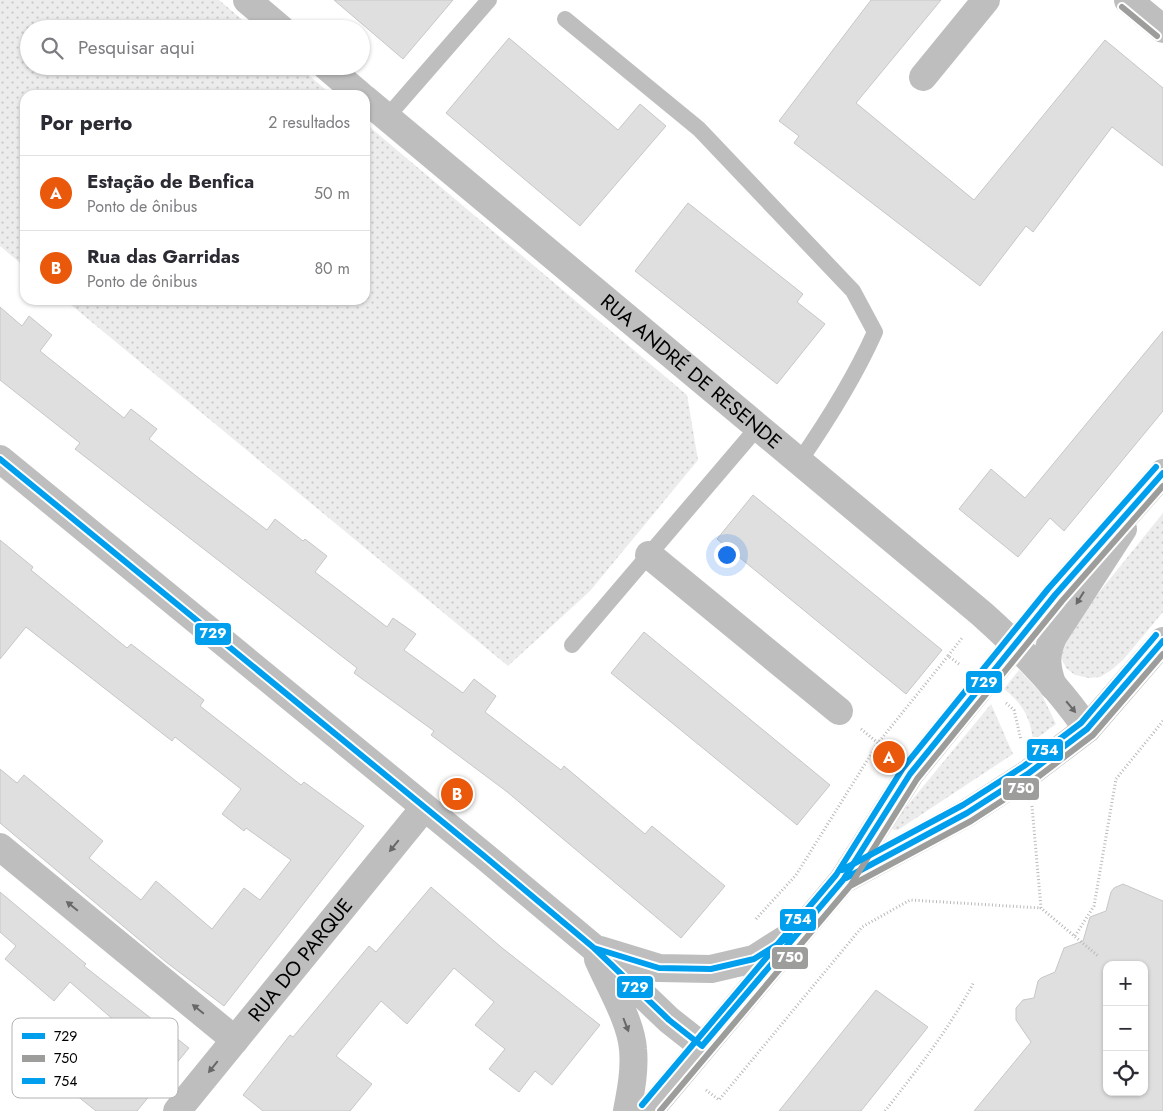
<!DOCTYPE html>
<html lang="pt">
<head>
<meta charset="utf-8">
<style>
  :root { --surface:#fff; --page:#f7f7f7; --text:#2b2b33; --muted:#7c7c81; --line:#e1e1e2; --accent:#ea580c }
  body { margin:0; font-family:Jost,sans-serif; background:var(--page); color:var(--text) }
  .controls { position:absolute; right:15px; bottom:15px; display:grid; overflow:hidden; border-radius:10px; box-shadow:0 1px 4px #0004 }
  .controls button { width:45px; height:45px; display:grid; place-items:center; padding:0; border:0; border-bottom:1px solid var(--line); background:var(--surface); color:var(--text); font:25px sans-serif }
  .you { position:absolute; left:726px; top:554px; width:18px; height:18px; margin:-12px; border:4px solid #fff; border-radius:50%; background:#1a73e8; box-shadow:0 0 0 8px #1a73e833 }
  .badge { display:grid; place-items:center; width:32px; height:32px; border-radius:50%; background:var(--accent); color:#fff; font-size:16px; font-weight:700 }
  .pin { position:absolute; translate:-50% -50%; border:2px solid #fff; box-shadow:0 1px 5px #0006 }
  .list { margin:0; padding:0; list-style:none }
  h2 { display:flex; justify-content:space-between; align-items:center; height:65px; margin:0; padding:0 20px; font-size:21px }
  h2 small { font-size:16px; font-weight:400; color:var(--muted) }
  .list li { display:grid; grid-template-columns:32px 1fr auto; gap:15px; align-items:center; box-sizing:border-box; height:75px; padding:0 20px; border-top:1px solid var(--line) }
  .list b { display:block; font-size:19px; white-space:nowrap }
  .list p { margin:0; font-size:16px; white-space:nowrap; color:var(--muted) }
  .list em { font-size:16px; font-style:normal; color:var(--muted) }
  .icon { flex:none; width:28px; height:28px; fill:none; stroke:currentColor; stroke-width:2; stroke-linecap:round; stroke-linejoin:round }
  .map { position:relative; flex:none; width:1163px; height:1111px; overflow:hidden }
  .search { position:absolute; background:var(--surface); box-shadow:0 1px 4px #0004; left:20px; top:20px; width:350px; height:55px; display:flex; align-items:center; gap:12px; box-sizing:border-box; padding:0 18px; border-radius:28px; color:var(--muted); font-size:19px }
  .panel { position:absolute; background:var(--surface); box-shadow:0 1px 4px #0004; left:20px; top:90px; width:350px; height:215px; border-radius:15px }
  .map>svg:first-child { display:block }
  .grass { fill:url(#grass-dots) }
  .building { fill:#dfdfdf; stroke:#c7c7c7; fill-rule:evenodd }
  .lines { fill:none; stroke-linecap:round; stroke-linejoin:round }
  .path { stroke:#b9b9b9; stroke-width:3; stroke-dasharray:1 2.5; stroke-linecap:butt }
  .service { stroke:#bebebe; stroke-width:16 }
  .minor { stroke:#bebebe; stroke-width:28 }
  .tertiary { stroke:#bebebe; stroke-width:28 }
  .bus-1-casing { stroke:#fff; stroke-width:10 }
  .bus-2-casing { stroke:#fff; stroke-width:10 }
  .bus-3-casing { stroke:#fff; stroke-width:10 }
  .bus-1 { stroke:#009fee; stroke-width:6 }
  .bus-2 { stroke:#9d9d9c; stroke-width:6 }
  .bus-3 { stroke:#009fee; stroke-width:6 }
  .oneway { fill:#686868 }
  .labels { text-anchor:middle; stroke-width:4; stroke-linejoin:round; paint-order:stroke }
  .street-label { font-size:20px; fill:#000; stroke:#fff }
  .key { fill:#fff; stroke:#b2b2b2; stroke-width:1 }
  .key-label { font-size:14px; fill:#000 }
  .line-badge { stroke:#fff; stroke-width:2 }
  .badge-label { font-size:14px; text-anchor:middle; font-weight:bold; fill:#fff }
</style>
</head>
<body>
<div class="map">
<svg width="1163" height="1111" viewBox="0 0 1163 1111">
  <defs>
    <pattern id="grass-dots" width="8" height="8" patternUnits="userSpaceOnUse" patternTransform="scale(1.25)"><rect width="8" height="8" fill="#ececec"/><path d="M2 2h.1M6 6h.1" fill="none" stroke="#c9c9c9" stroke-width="1.8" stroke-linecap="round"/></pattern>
  </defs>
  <rect width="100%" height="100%" fill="#fff"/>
  <!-- grass -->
  <path class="grass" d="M0,0h219l34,29h-224v37h269l34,29h-307v172l-25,-21z
    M365,123l322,272 11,65 -108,131 -82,75 -443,-366h300z
    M1163,513v99l-40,48 -13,11 -10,6 -11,1 -14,-3 -9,-7 -5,-11 7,-26z
    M1019,670l22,23 15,31 -23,17c-2,-23 -11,-38 -29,-52z
    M991,704l22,50 -115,76h-4l-3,-3 2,-4z"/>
  <!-- building -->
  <path class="building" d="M334,0h119l-50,59z
    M871,0h70l-85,103 118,97 131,-160 58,48v78l-51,-39 -79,105 -7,-6 -46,60 -186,-143 5,-7 -20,-15z
    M509,38l109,92 22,-26 26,22 -86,100 -134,-113z
    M688,203l115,91 -6,8 28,22 -48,60 -142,-113z
    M0,307l22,19 7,-10 23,19 -12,16 84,67 7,-9 26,20 -8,10 51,40 67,51 8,-11 28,22 2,-2 22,17 -12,16 72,55 6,-9 23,16 -12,16 59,43 11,-14 22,17 -11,16 76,58 3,-4 81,68 7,-8 73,60 -44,52 -175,-147 -75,-56 3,-4 -80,-58 3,-5 -282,-219 5,-6 -80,-63z
    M1163,331v80l-99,120 -14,-13 -32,39 -59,-48 32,-40 34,29z
    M753,495l189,155 -36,44 -189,-155z
    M0,540l33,27 -2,3 96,78 4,-4 73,56 -4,6 101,79 3,-3 60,44 -140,180 -58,-44 -166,-139v-54l17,14 7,-8 79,66 -14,17 52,42 15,-19 56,48 32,-41 16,12 31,-40 -45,-32 -2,3 -22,-17 19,-25 -66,-52 -3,4 -146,-114 -26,32z
    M644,632l186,153 -33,40 -186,-152z
    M1123,884l40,17v210h-189l57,-69 -15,-22v-12l7,-8 11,-2 4,-17 3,-3 14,-6 9,-24 19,-7 7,-24 16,-6 5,-19 3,-4zM1107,965h37v127h-37z
    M431,887l70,60 99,78 -48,60 -17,-14 -16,21 -30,-23 16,-20 -30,-24 19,-23 -40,-34 -47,56 -26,-23 -45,55 36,28 -22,27h-87l-20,-16 47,-60 3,2 76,-91 7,6z
    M0,892l86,72 -2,2 105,82 -52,63h-41l-20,-16 48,-61 -11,-8 3,-4 -46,-40 -16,19 -49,-42 11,-13 -16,-14z
    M876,990l52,37 -67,84h-82z"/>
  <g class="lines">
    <!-- path -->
    <path class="path" d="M959,664l-11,-8 14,-18
      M1006,703l8,7 7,30
      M861,729l17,14
      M1032,806l9,102 57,48
      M756,919l40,-44 82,-132 70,-87
      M1075,936l19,-30 22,-127 47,-58
      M706,1090l13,10 143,-173 48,-27 131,8
      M885,1111c32,-41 64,-82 89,-129"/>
    <!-- service -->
    <path class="service" d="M565,19l134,110 154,162 22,41c-21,47 -47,88 -76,130
      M387,117l102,-117
      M572,645l185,-217"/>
    <!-- minor -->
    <g class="minor">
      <path d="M247,0l34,29"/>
      <path d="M326,66l34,29"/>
      <path d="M923,77l63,-77"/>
      <path id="s1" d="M365,99l617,515c38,34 76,72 105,115"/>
      <path d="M0,459l483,396 111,93 75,72 33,26"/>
      <path d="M649,555l190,156"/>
      <path d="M1053,686c-7,-19 -8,-31 0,-49l70,-108"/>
      <path d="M0,847l235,193"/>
      <path d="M843,880l124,-67 62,-40 58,-44 76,-88"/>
      <path d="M600,950l59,18 52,1 43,-10 41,-26"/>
      <path d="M598,959c11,26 33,62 35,90 2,21 -2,41 -6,62"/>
      <path id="s2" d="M177,1111l247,-303"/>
    </g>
    <!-- tertiary -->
    <path class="tertiary" d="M1128,0l35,29
      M649,1111l194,-231 67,-106 145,-179 108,-122"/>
    <!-- bus-1 casing -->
    <g class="bus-1-casing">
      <path id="bus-1" d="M0,459l483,396 111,93 75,72 33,26 141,-166 67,-106 145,-179 108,-122
        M846,878l121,-65 62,-40 58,-44 76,-88
        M594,948l65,20 52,1 43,-10 37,-23"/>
    </g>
    <!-- bus-2 casing -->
    <g class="bus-2-casing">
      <path id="bus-2" d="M1122,7l35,29
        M850,886l121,-65 63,-41 59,-45 70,-81
        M660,1111l190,-225 67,-107 145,-178 101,-115"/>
    </g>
    <!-- bus-3 casing -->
    <g class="bus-3-casing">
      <path id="bus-3" d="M842,870l121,-65 61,-39 57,-43 75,-88
        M642,1105l194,-230 67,-107 145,-179 108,-122"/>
    </g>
    <!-- bus-1 -->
    <use href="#bus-1" class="bus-1"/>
    <!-- bus-2 -->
    <use href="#bus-2" class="bus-2"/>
    <!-- bus-3 -->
    <use href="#bus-3" class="bus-3"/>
  </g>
  <!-- one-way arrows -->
  <defs><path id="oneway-solid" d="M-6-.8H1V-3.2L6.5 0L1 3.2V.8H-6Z" transform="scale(1.25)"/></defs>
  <g class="oneway">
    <use href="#oneway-solid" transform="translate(1080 598) rotate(122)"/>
    <use href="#oneway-solid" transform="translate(1071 707) rotate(50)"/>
    <use href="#oneway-solid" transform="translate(394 846) rotate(129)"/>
    <use href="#oneway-solid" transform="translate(72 906) rotate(-141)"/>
    <use href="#oneway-solid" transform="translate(198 1009) rotate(-141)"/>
    <use href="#oneway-solid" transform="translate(626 1025) rotate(69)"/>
    <use href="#oneway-solid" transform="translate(213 1067) rotate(129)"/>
  </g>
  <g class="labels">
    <!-- street labels -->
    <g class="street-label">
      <text dy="7" stroke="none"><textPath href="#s1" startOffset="425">RUA ANDRÉ DE RESENDE</textPath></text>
      <text dy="7" stroke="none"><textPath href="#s2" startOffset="195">RUA DO PARQUE</textPath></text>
    </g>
  </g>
  <!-- legend -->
  <rect x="12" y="1018" width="166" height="80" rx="8" class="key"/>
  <rect x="22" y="1033" width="23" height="6" fill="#009fee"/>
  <rect x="22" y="1055" width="23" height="7" fill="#9d9d9c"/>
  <rect x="22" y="1078" width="23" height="6" fill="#009fee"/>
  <g class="key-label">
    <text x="54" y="1041">729</text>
    <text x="54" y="1063">750</text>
    <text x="54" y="1086">754</text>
  </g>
  <g class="line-badge">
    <rect x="194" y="622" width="38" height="24" rx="5" fill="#009fee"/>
    <rect x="965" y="670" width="38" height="24" rx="5" fill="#009fee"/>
    <rect x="1026" y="738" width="38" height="24" rx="5" fill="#009fee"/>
    <rect x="1002" y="777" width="38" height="24" rx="5" fill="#9d9d9c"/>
    <rect x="779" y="908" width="38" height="24" rx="5" fill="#009fee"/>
    <rect x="771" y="946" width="38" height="24" rx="5" fill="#9d9d9c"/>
    <rect x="616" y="975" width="38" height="24" rx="5" fill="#009fee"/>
  </g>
  <g class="badge-label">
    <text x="213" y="638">729</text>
    <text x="984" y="687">729</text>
    <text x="1045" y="755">754</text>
    <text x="1021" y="793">750</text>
    <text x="798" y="924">754</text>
    <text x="790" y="962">750</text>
    <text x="635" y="992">729</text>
  </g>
</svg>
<div class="controls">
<button>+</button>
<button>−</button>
<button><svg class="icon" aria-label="locate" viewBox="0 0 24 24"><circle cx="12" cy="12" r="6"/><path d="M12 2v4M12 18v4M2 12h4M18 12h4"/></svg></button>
</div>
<div class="you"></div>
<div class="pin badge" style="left:889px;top:757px">A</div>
<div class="pin badge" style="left:457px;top:794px">B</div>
<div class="search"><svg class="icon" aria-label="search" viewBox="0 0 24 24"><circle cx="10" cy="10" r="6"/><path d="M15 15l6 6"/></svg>Pesquisar aqui</div>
<section class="panel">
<h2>Por perto<small>2 resultados</small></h2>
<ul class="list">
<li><span class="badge">A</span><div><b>Estação de Benfica</b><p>Ponto de ônibus</p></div><em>50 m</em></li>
<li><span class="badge">B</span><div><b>Rua das Garridas</b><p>Ponto de ônibus</p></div><em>80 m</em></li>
</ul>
</section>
</div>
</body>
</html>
